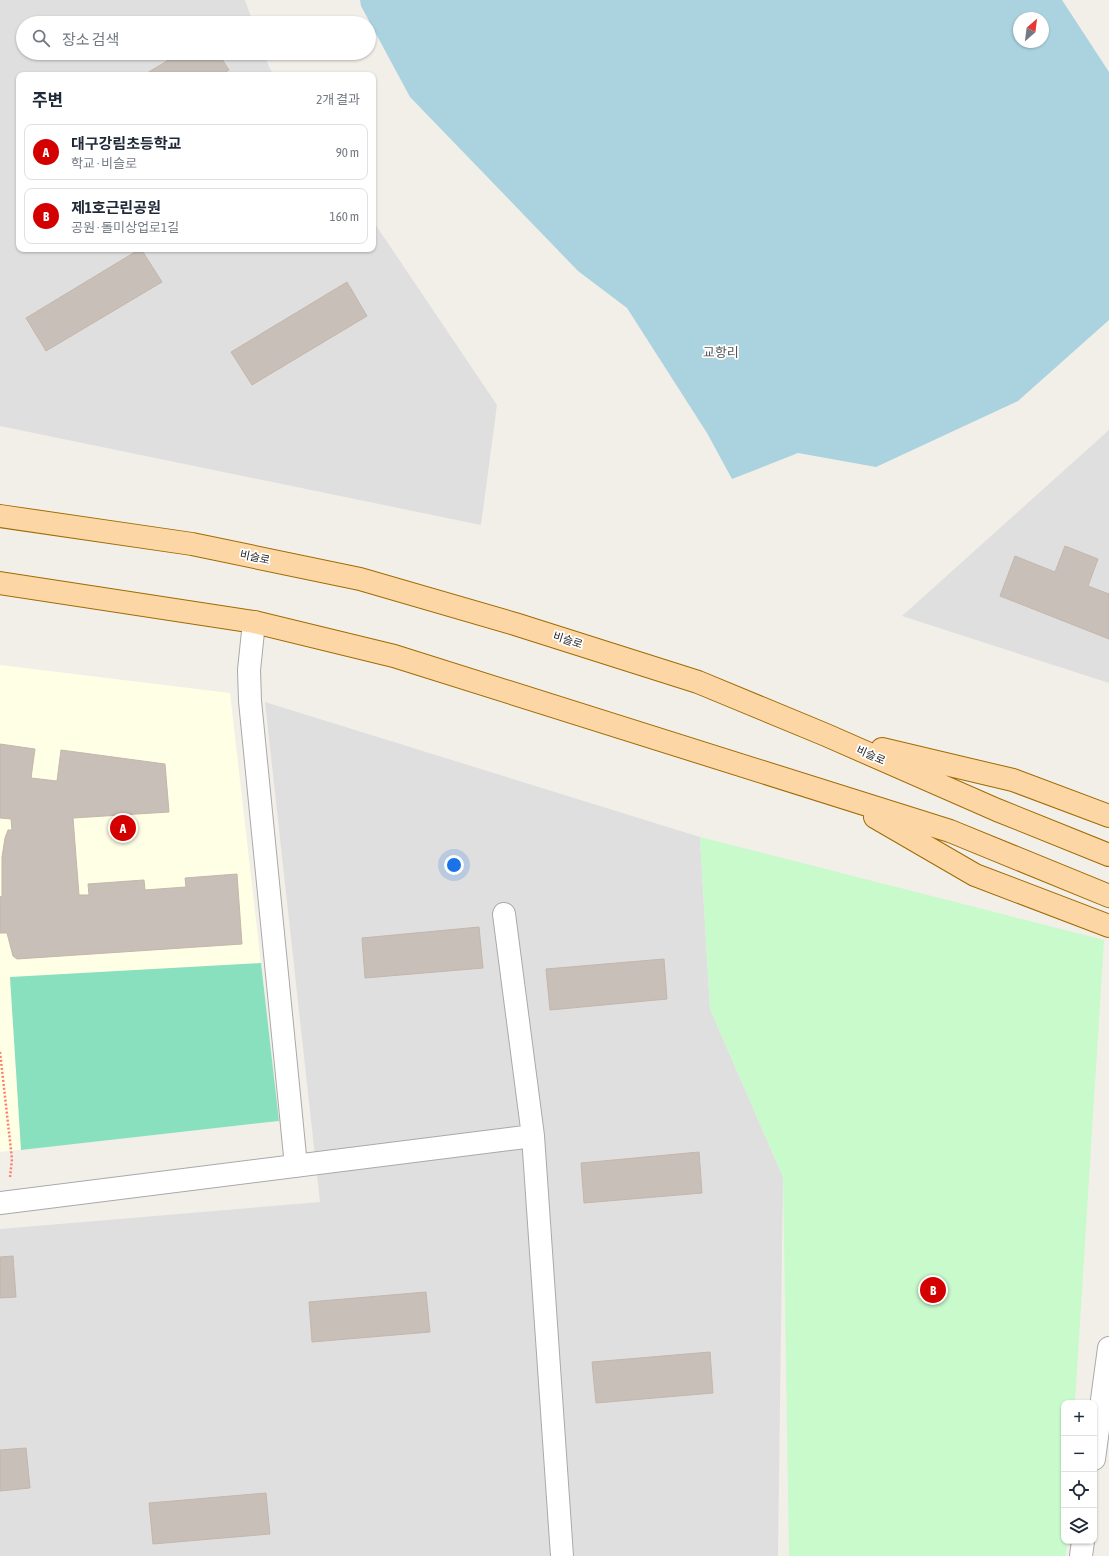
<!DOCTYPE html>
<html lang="ko">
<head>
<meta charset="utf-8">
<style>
  :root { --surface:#fff; --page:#f2f2f3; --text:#1f2937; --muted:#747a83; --line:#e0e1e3; --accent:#d40000 }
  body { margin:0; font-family:"Asap Condensed","Noto Sans KR",sans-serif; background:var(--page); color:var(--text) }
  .controls { position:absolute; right:12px; bottom:12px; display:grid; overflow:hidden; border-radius:8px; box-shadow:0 1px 3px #0004 }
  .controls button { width:36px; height:36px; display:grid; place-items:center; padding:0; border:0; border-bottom:1px solid var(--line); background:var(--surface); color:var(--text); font:20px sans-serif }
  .compass { position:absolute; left:1013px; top:12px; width:36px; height:36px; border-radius:50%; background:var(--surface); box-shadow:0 1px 3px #0004; rotate:28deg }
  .you { position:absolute; left:454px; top:865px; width:14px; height:14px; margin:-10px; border:3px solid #fff; border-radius:50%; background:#1a73e8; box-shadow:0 0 0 6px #1a73e833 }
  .badge { display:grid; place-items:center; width:26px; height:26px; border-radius:50%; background:var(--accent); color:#fff; font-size:13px; font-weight:700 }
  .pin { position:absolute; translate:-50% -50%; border:2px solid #fff; box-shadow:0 1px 4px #0006 }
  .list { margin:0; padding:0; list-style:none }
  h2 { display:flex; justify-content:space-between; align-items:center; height:52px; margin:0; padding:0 16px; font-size:17px }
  h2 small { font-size:13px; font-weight:400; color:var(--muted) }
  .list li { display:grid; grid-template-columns:26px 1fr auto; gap:12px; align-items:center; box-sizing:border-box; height:56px; margin:0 8px 8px; padding:0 8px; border:1px solid var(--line); border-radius:8px }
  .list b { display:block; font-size:15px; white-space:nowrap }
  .list p { margin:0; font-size:13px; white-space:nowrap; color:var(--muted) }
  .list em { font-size:13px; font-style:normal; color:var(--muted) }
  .icon { flex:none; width:22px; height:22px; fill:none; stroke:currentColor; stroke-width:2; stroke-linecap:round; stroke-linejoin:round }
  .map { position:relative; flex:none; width:1109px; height:1556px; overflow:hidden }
  .search { position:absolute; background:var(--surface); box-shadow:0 1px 3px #0004; left:16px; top:16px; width:360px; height:44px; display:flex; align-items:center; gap:10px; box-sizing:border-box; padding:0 14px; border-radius:22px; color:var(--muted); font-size:15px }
  .panel { position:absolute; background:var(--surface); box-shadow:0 1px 3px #0004; left:16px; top:72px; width:360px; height:180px; border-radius:8px }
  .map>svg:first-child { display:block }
  .residential { fill:#e0dfdf }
  .education { fill:#ffffe5 }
  .park { fill:#c8facc }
  .pitch { fill:#88e0be }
  .water { fill:#aad3df; fill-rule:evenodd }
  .building { fill:#c7bfb8; stroke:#c4b6ab }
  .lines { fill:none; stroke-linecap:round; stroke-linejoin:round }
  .minor-casing { stroke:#a9a9a9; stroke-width:24 }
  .major-casing { stroke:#a06b00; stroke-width:24 }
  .path { stroke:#fa8072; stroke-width:2.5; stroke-dasharray:2 2; stroke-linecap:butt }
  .minor { stroke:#fff; stroke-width:22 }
  .major { stroke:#fcd6a4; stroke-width:22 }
  .labels { text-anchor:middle; stroke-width:3.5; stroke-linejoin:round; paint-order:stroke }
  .street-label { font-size:11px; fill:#222; stroke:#fff }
  .quarter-label { font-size:13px; fill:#555; stroke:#fff }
</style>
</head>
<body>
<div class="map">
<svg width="1109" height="1556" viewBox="0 0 1109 1556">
  <rect width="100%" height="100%" fill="#f2efe9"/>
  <!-- residential -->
  <path class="residential" d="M0,0h245l8,23h-230v30h241l5,14 5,8h-255v174h354v-28l124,184 -16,120 -481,-99z
    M1109,430v253l-207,-67z
    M265,702l435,135 10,172 73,168 -5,379h-778v-327l320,-27z"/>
  <!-- education -->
  <path class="education" d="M0,665l230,28 49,428 -279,31z"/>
  <!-- park -->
  <path class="park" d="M700,837l404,103 -29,463h-11v138h3l-1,15h-277l-6,-379 -73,-168z"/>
  <!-- pitch -->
  <path class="pitch" d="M261,963l18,158 -258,29 -11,-173z"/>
  <!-- water -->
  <path class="water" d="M360,0h702l47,72v248l-91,81 -142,66 -78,-14 -66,26 -25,-46 -80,-125 -49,-37 -168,-174 -49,-91zM1019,18h24v24h-24z"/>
  <!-- building -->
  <path class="building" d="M180,53h38l11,17 -8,5h-77z
    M140,249h1l21,33 -116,69 -20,-33z
    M347,282l20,34 -115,69 -21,-33z
    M1065,546l33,13 -10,27 21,8v45l-109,-43 15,-40 40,16z
    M0,744l35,5 -4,29 26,3 4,-31 104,14 4,48 -96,6 6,77h10l-1,-11 56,-4 1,10 41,-3 -1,-9 52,-4 5,70 -225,15 -4,-3 -6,-23h-7v-36l2,-1v-39l3,-19 3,-8h4l-1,-11 -11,-1z
    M479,927l4,41 -118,10 -3,-40z
    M664,959l3,40 -117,11 -4,-41z
    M699,1152l3,41 -118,10 -3,-40z
    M13,1256l3,41 -16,1v-41z
    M426,1292l4,40 -118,10 -3,-40z
    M710,1352l3,41 -117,10 -4,-41z
    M26,1448l4,40 -30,3v-41z
    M266,1493l4,41 -117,10 -4,-41z"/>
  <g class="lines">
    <!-- minor casing -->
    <g class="minor-casing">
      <path id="minor" d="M254,622l-5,48 1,31 46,465
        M504,914l29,222 29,420
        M0,1203l533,-67
        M1094,1459l15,-111
        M1081,1556l2,-15"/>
    </g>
    <!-- major casing -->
    <g class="major-casing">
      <path id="major" d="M0,516l192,28 168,35 155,45 183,58 128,53 171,75 112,45
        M0,583l254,39 140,34 556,175 159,65
        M882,749l131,31 96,36
        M875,817l100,58 134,51"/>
    </g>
    <!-- path -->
    <path class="path" d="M0,1052l12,107 -2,18"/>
    <!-- minor -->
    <use href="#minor" class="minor"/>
    <!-- major -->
    <use href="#major" class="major"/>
  </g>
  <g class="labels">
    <!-- street labels -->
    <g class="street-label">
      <text transform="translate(255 557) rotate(12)" y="4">비슬로</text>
      <text transform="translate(568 640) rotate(18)" y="4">비슬로</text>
      <text transform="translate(871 755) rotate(24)" y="4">비슬로</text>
    </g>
    <!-- quarter labels -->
    <g class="quarter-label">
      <text x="721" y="357">교항리</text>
    </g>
  </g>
</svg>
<div class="controls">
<button>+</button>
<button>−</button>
<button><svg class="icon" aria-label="locate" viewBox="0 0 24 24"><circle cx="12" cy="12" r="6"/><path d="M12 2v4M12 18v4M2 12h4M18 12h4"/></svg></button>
<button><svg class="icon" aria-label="layers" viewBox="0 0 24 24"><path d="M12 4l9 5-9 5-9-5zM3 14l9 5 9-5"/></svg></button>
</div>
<svg class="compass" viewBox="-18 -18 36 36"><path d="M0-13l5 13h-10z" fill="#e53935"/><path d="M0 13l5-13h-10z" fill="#747a83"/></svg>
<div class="you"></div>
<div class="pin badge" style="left:123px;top:828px">A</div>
<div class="pin badge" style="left:933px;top:1290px">B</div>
<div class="search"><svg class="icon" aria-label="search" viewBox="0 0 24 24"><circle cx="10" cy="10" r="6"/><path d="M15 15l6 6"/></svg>장소 검색</div>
<section class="panel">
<h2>주변<small>2개 결과</small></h2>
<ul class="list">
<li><span class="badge">A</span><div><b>대구강림초등학교</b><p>학교 · 비슬로</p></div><em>90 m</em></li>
<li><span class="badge">B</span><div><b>제1호근린공원</b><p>공원 · 돌미상업로1길</p></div><em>160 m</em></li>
</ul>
</section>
</div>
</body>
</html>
